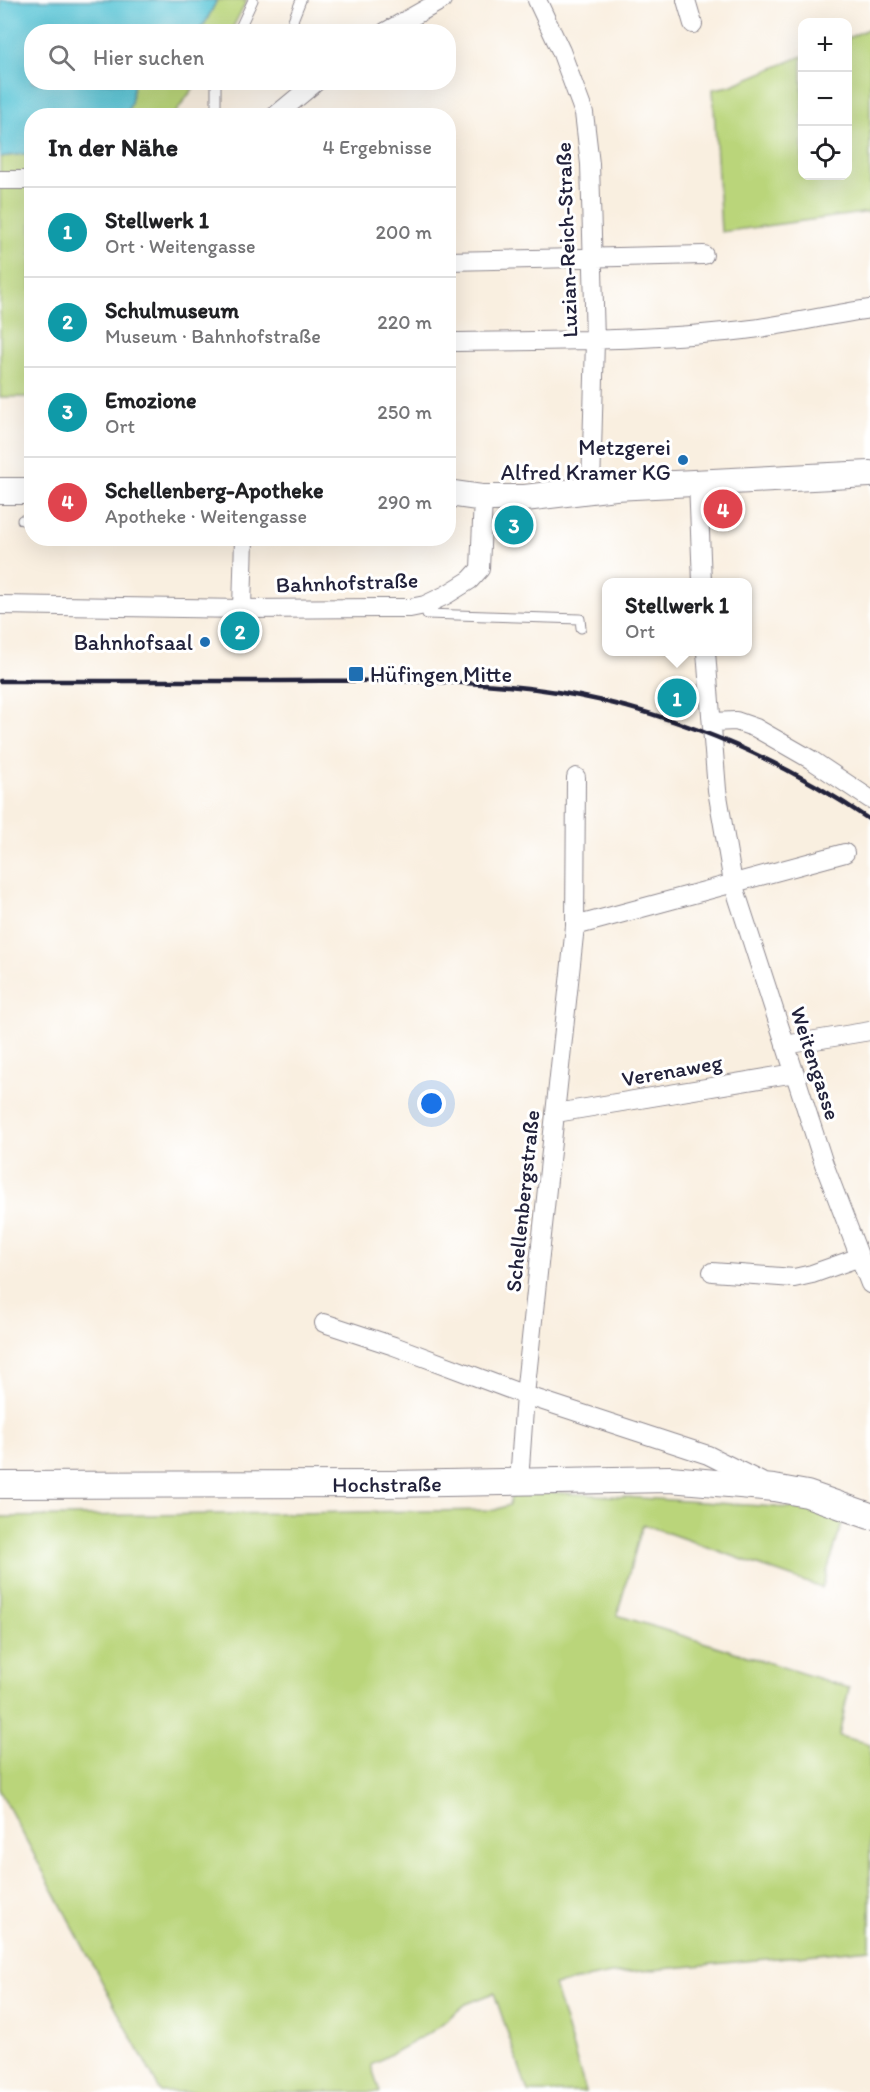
<!DOCTYPE html>
<html lang="de">
<head>
<meta charset="utf-8">
<style>
  :root { --surface:#fff; --page:#f6f6f6; --text:#202124; --muted:#757577; --line:#e0e0e0; --accent:#1a73e8 }
  body { margin:0; font-family:Itim,sans-serif; background:var(--page); color:var(--text) }
  .controls { position:absolute; right:18px; top:18px; display:grid; overflow:hidden; border-radius:12px; box-shadow:0 6px 24px #0002 }
  .controls button { width:54px; height:54px; display:grid; place-items:center; padding:0; border:0; border-bottom:2px solid var(--line); background:var(--surface); color:var(--text); font:30px sans-serif }
  .you { position:absolute; left:432px; top:1104px; width:21px; height:21px; margin:-15px; border:4px solid #fff; border-radius:50%; background:#1a73e8; box-shadow:0 0 0 9px #1a73e833 }
  .badge { display:grid; place-items:center; width:39px; height:39px; border-radius:50%; background:var(--accent); color:#fff; font-size:20px; font-weight:700 }
  .pin { position:absolute; translate:-50% -50%; border:3px solid #fff; box-shadow:0 2px 6px #0006 }
  .popup { position:absolute; left:602px; top:578px; width:150px; height:78px; box-sizing:border-box; display:grid; place-content:center; border-radius:12px; background:var(--surface); filter:drop-shadow(0 2px 4px #0005); font-size:20px; white-space:nowrap; color:var(--muted) }
  .popup b { font-size:22px; color:var(--text) }
  .popup::after { content:''; position:absolute; left:50%; top:100%; margin-left:-12px; border:12px solid transparent; border-top-color:var(--surface) }
  .list { margin:0; padding:0; list-style:none }
  h2 { display:flex; justify-content:space-between; align-items:center; height:78px; margin:0; padding:0 24px; font-size:26px }
  h2 small { font-size:20px; font-weight:400; color:var(--muted) }
  .list li { display:grid; grid-template-columns:39px 1fr auto; gap:18px; align-items:center; box-sizing:border-box; height:90px; padding:0 24px; border-top:2px solid var(--line) }
  .list b { display:block; font-size:22px; white-space:nowrap }
  .list p { margin:0; font-size:20px; white-space:nowrap; color:var(--muted) }
  .list em { font-size:20px; font-style:normal; color:var(--muted) }
  .icon { flex:none; width:33px; height:33px; fill:none; stroke:currentColor; stroke-width:2; stroke-linecap:round; stroke-linejoin:round }
  .map { position:relative; flex:none; width:870px; height:2092px; overflow:hidden }
  .search { position:absolute; background:var(--surface); box-shadow:0 6px 24px #0002; left:24px; top:24px; width:432px; height:66px; display:flex; align-items:center; gap:15px; box-sizing:border-box; padding:0 21px; border-radius:24px; color:var(--muted); font-size:22px }
  .panel { position:absolute; background:var(--surface); box-shadow:0 6px 24px #0002; left:24px; top:108px; width:432px; height:438px; border-radius:24px }
  .map>svg:first-child { display:block }
  .green { fill:#bad57a; stroke:#6e7c5a; stroke-width:1.5 }
  .water { fill:#5cc6d7; stroke:#3f7489; stroke-width:1.5 }
  .lines { fill:none; stroke-linecap:round; stroke-linejoin:round }
  .lane-casing { stroke:#8e888e; stroke-width:11 }
  .street-casing { stroke:#8e888e; stroke-width:20 }
  .secondary-casing { stroke:#8e888e; stroke-width:28 }
  .lane { stroke:#fff; stroke-width:9 }
  .street { stroke:#fff; stroke-width:18 }
  .secondary { stroke:#fff; stroke-width:26 }
  .rail { stroke:#22223b; stroke-width:4.5 }
  .poi-dot { fill:#1f6fb2; stroke:#fff; stroke-width:2 }
  .labels { text-anchor:middle; stroke-width:6; stroke-linejoin:round; paint-order:stroke }
  .street-label { font-size:22px; fill:#22223b; stroke:#fff }
  .poi-label { font-size:22px; fill:#22223b; stroke:#fff; text-anchor:end }
</style>
</head>
<body>
<div class="map">
<svg width="870" height="2092" viewBox="0 0 870 2092">
  <rect width="100%" height="100%" fill="#fff"/>
  <filter id="ink" filterUnits="userSpaceOnUse"><feTurbulence type="fractalNoise" baseFrequency=".0167" numOctaves="2"/><feDisplacementMap in="SourceGraphic" scale="12" xChannelSelector="R" yChannelSelector="G"/><feConvolveMatrix kernelMatrix="1 2 1 2 8 2 1 2 1" color-interpolation-filters="sRGB"/></filter>
  <filter id="wash" filterUnits="userSpaceOnUse"><feTurbulence type="fractalNoise" baseFrequency=".008" numOctaves="4" result="noise"/><feDisplacementMap in="SourceGraphic" scale="24" xChannelSelector="R" yChannelSelector="G"/><feGaussianBlur stdDeviation="1.35" result="paint"/><feColorMatrix in="noise" values="0 0 0 0 0 0 0 0 0 0 0 0 0 0 0 0 0 1.4 0 .05"/><feComposite in="paint" operator="in"/></filter>
  <g filter="url(#wash)">
    <rect width="100%" height="100%" fill="#f9efe0"/>
    <!-- green -->
    <path class="green" d="M217,0h30l-16,31 -33,1 7,-9z
      M870,28v184l-149,20 -8,-143 17,-3 72,-30v120h46v-138z
      M134,83h63l-23,32 -50,1 3,-4z
      M31,153v244h-31v-240z
      M518,1490l289,19 37,8 -22,71 -179,-64 -26,91 232,73 -10,48 31,8v205l-259,25 -57,11 32,107h-58l-34,-99 -28,11 -33,27 -62,34 9,27h-219l-161,-301v-274l495,-7 14,-5 2,-9z"/>
    <!-- water -->
    <path class="water" d="M0,0h217l-12,23 -7,8 -166,1v50l102,1c-3,13 0,22 -10,32l-92,1 -1,37 -31,4z"/>
  </g>
  <g filter="url(#ink)">
    <g class="lines">
      <!-- lane casing -->
      <g class="lane-casing">
        <path id="lane" d="M238,32l15,-32
          M296,32l-3,-12 8,-20
          M216,82v25l3,9
          M22,520h10
          M425,605l2,9 153,5 1,9"/>
      </g>
      <!-- street casing -->
      <g class="street-casing">
        <path id="street" d="M537,0l24,51 23,62 6,51 5,176 -4,149
          M686,0l7,24
          M385,32l57,-32
          M275,116l41,-34
          M0,180h32
          M448,261l256,-6
          M448,342c99,-1 198,-1 296,-12 42,-5 84,-15 126,-21
          M698,482l4,100
          M0,605l242,4 136,-1h32l15,-3 21,-10 24,-15 10,-11 3,-71
          M242,609l2,-71
          M706,652l11,138 16,93 91,281 46,120
          M712,722l24,-1 20,7 54,31 60,40
          M575,926l270,-73
          M785,1045l85,-14
          M556,1113l239,-40
          M712,1272l82,6 18,-4 48,-17
          M324,1323l70,23 131,49 183,60 56,28
          M519,1482l6,-87 50,-469 1,-149"/>
      </g>
      <!-- secondary casing -->
      <g class="secondary-casing">
        <g id="secondary">
          <path d="M0,491h32"/>
          <path d="M448,493l35,5h42l90,-11 255,-13"/>
          <path id="s1" d="M0,1485l389,-1 281,-5 104,9 33,6 63,22"/>
        </g>
      </g>
      <!-- lane -->
      <use href="#lane" class="lane"/>
      <!-- street -->
      <use href="#street" class="street"/>
      <!-- secondary -->
      <use href="#secondary" class="secondary"/>
      <!-- rail -->
      <path class="rail" d="M0,681c94,0 188,0 281,0 76,0 152,-2 227,5 129,11 256,61 362,134"/>
    </g>
  </g>
  <!-- markers -->
  <g class="poi-dot">
    <circle cx="683" cy="460" r="6"/>
    <circle cx="205" cy="642" r="6"/>
    <rect x="348" y="666" width="16" height="16" rx="3"/>
  </g>
  <g class="labels">
    <!-- street labels -->
    <g class="street-label">
      <text transform="translate(566 240) rotate(-92)" y="8">Luzian-Reich-Straße</text>
      <text transform="translate(347 582) rotate(-2)" y="8">Bahnhofstraße</text>
      <text transform="translate(816 1063) rotate(72)" y="8">Weitengasse</text>
      <text transform="translate(672 1070) rotate(-10)" y="8">Verenaweg</text>
      <text transform="translate(522 1201) rotate(-84)" y="8">Schellenbergstraße</text>
      <text dy="8" stroke="none"><textPath href="#s1" startOffset="387">Hochstraße</textPath></text>
    </g>
    <!-- poi labels -->
    <g class="poi-label">
      <text x="671" y="455">Metzgerei<tspan x="671" dy="25">Alfred Kramer KG</tspan></text>
      <text x="193" y="650">Bahnhofsaal</text>
      <text x="370" y="682" text-anchor="start">Hüfingen Mitte</text>
    </g>
  </g>
</svg>
<div class="controls">
<button>+</button>
<button>−</button>
<button><svg class="icon" aria-label="locate" viewBox="0 0 24 24"><circle cx="12" cy="12" r="6"/><path d="M12 2v4M12 18v4M2 12h4M18 12h4"/></svg></button>
</div>
<div class="you"></div>
<div class="pin badge" style="left:677px;top:698px;background:#0f9aa8">1</div>
<div class="popup"><b>Stellwerk 1</b>Ort</div>
<div class="pin badge" style="left:240px;top:631px;background:#0f9aa8">2</div>
<div class="pin badge" style="left:514px;top:525px;background:#0f9aa8">3</div>
<div class="pin badge" style="left:723px;top:509px;background:#e0444e">4</div>
<div class="search"><svg class="icon" aria-label="search" viewBox="0 0 24 24"><circle cx="10" cy="10" r="6"/><path d="M15 15l6 6"/></svg>Hier suchen</div>
<section class="panel">
<h2>In der Nähe<small>4 Ergebnisse</small></h2>
<ul class="list">
<li><span class="badge" style="background:#0f9aa8">1</span><div><b>Stellwerk 1</b><p>Ort · Weitengasse</p></div><em>200 m</em></li>
<li><span class="badge" style="background:#0f9aa8">2</span><div><b>Schulmuseum</b><p>Museum · Bahnhofstraße</p></div><em>220 m</em></li>
<li><span class="badge" style="background:#0f9aa8">3</span><div><b>Emozione</b><p>Ort</p></div><em>250 m</em></li>
<li><span class="badge" style="background:#e0444e">4</span><div><b>Schellenberg-Apotheke</b><p>Apotheke · Weitengasse</p></div><em>290 m</em></li>
</ul>
</section>
</div>
</body>
</html>
